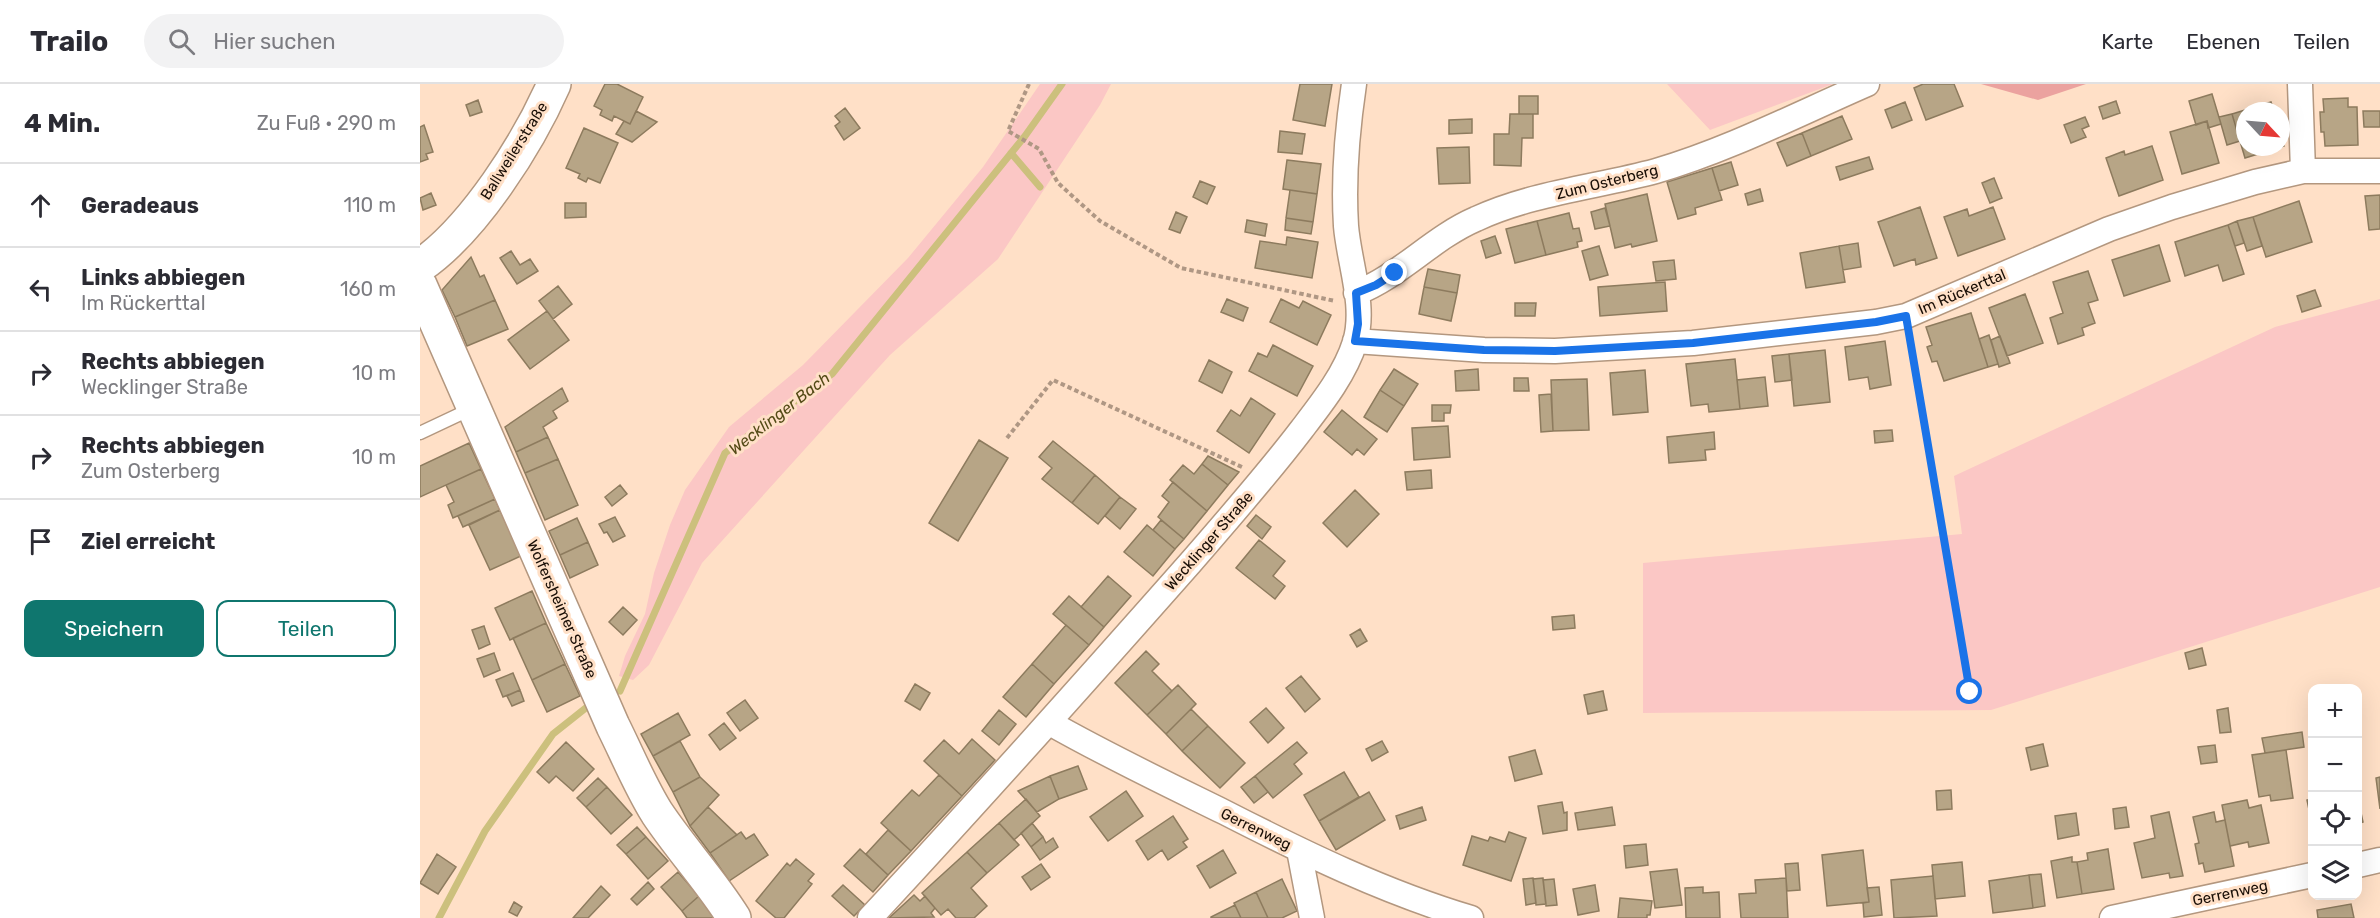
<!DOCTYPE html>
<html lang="de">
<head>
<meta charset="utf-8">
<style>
  :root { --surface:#fff; --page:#f2f2f3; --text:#2b2b33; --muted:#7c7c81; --line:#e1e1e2; --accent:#0f766e }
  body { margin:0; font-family:Rubik,sans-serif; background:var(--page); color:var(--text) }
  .controls { position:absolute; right:18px; bottom:18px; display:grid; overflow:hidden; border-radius:12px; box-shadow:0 6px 24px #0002 }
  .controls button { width:54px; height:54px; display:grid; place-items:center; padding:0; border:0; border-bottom:2px solid var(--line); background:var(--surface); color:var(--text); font:30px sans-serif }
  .compass { position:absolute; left:1816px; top:18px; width:54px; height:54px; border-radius:50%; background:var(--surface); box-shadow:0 6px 24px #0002; rotate:116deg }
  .stop { position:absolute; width:18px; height:18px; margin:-14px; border:4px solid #1a73e8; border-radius:50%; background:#fff }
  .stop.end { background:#1a73e8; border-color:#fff; box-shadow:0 2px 6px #0008 }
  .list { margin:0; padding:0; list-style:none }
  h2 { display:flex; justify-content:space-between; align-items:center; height:78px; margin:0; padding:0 24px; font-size:26px }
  h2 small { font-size:20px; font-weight:400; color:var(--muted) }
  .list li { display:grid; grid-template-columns:39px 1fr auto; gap:18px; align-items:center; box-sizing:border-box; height:84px; padding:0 24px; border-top:2px solid var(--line) }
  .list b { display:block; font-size:22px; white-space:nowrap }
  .list p { margin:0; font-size:20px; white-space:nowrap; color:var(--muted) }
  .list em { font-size:20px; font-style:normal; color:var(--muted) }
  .actions { display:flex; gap:12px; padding:18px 24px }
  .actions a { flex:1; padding:14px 0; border:2px solid var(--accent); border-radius:12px; text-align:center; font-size:21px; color:var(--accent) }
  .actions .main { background:var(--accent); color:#fff }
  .icon { flex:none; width:33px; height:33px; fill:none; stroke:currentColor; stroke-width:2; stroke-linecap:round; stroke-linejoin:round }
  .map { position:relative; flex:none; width:1960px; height:834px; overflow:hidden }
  header { display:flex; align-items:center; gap:36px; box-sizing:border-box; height:84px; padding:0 30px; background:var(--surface); border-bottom:2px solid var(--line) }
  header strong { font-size:28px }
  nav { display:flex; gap:33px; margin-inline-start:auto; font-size:21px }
  .search { width:420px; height:54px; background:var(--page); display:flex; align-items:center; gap:15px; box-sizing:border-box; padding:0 21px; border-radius:33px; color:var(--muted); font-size:22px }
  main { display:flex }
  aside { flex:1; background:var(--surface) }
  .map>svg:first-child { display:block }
  .green { fill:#fbc7c5 }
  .forest { fill:#eba29f }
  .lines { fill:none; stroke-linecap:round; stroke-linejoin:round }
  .stream { stroke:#ccc07d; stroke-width:7 }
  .building { fill:#b7a586; stroke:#8d7b5e; stroke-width:1.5 }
  .lane-casing { stroke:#b3977f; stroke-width:15 }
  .street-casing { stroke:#b3977f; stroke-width:27 }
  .secondary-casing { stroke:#b3977f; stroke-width:36 }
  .path { stroke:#af9784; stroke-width:4; stroke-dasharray:4.5 3; stroke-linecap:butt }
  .lane { stroke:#fff; stroke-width:12 }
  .street { stroke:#fff; stroke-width:24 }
  .secondary { stroke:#fff; stroke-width:33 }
  .route { stroke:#1a73e8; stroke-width:8 }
  .labels { text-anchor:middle; stroke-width:6; stroke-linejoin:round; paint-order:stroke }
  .street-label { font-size:15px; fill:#190e06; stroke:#ffe0c7 }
  .water-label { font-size:16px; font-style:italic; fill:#534a16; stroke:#ffe0c7 }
</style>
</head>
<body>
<header>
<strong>Trailo</strong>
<div class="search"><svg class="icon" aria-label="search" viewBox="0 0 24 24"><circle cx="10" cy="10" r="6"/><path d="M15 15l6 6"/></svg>Hier suchen</div>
<nav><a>Karte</a><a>Ebenen</a><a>Teilen</a></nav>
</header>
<main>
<aside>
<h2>4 Min.<small>Zu Fuß · 290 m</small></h2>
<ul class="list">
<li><svg class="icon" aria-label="ahead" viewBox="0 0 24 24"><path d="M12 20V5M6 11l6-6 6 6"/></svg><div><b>Geradeaus</b></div><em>110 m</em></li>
<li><svg class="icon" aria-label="left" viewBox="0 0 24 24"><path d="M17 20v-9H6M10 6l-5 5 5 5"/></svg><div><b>Links abbiegen</b><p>Im Rückerttal</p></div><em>160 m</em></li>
<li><svg class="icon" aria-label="right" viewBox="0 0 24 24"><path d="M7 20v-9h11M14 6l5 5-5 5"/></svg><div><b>Rechts abbiegen</b><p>Wecklinger Straße</p></div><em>10 m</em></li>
<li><svg class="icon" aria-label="right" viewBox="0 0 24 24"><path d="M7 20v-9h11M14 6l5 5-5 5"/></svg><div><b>Rechts abbiegen</b><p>Zum Osterberg</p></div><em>10 m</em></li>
<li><svg class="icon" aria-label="arrive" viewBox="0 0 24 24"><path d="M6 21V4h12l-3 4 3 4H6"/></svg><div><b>Ziel erreicht</b></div></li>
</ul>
<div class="actions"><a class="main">Speichern</a><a>Teilen</a></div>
</aside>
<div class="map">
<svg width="1960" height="834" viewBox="0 0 1960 834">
  <rect width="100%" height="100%" fill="#ffe0c7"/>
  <!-- green -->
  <path class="green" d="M620,0h71l-11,21 -102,154 -108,96 -188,208 -53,102 -16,15 -14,-4 6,-20 20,-42 9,-41 16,-48 15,-35 44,-63 74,-62 105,-107 75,-91z
    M1247,0h166l-123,46z
    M1960,215v288l-389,123 -348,3v-150l319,-29 -8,-58 321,-149z"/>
  <!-- forest -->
  <path class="forest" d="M1561,0h105l-48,16z"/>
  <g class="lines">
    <!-- stream -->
    <path class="stream" d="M591,69l29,34
      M200,607l105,-238 107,-79 193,-238 37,-52
      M19,834l46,-87 68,-97 34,-27"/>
  </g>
  <!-- building -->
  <path class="building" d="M185,0h12l26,13 -13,27 -16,-8 -2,5 -12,-6 2,-5 -8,-4z
    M880,0h32l-7,42 -32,-6z
    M1503,0h31l9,22 -37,14 -12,-32z
    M1792,10l9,30 -13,4 -1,-7 -11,4 -7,-24z
    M1099,12h19v18h-19z
    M1928,14v9h9l1,38 -33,1 -1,-14h-3l-1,-20h4l-1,-13z
    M58,16l4,12 -12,4 -4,-11z
    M1696,17l4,12 -17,6 -4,-12z
    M1485,18l7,18 -20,8 -7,-18z
    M1851,18l3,9h-29v36h36v-11l3,10 -39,12 -13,-44z
    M425,24l15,20 -16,12 -9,-14 5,-4 -5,-6z
    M216,27l21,11 -25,20 -16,-8 8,-13 6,3z
    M1943,27h17v16h-16z
    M1090,30h23v24h-11l-1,28 -27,-1v-31h15z
    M1812,30l8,27 -13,4 -8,-28z
    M1422,32l10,23 -41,17 -9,-23z
    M1665,33l4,9 -7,3 4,8 -15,6 -7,-18z
    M1052,35v14l-23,1v-14z
    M1787,37l12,42 -37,11 -12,-42z
    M4,41l9,27 -7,2 2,5 -8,3v-35z
    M164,44l34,15 -18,40 -12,-5 -2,4 -8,-4 2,-4 -14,-6z
    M860,47l25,3 -3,20 -24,-2z
    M1382,49l9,23 -24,10 -10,-23z
    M1732,62l11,34 -44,16 -13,-38 18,-7 1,4z
    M1049,63l1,36 -31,1 -2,-36z
    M1449,73l4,12 -33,11 -4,-13z
    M867,76l34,4 -4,30 -34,-5z
    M1311,78l7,23 -19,6 -7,-23z
    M1292,84l10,32 -27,8 1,6 -18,5 -11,-37z
    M1574,94l8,20 -12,5 -8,-20z
    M780,97l15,6 -8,17 -14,-7z
    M1340,105l3,12 -15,4 -3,-11z
    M870,106l27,4 -4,28 -27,-4z
    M11,109l5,12 -13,5 -3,-12z
    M1227,110l10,47 -25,6 -1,-3 -16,4 -10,-44z
    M1960,111v34l-11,1 -4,-34z
    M1879,117l13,41 -46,15 -13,-40z
    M145,119h21v14l-21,1z
    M1500,123l17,51 -21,7 -1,-6 -21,7 -16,-44z
    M1573,123l12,32 -47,17 -14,-39 23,-8 2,7z
    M1185,124l5,18 -15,3 -4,-17z
    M756,128l11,5 -7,16 -11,-4z
    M1149,129l4,16 6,-1 3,13 -5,1 1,5 -32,8 -9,-34z
    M1833,133l9,29 -15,5 -10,-30z
    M866,134l27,4 -2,12 -26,-4z
    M827,136l20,4 -2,12 -20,-4z
    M1117,137l9,34 -31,8 -9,-34z
    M1817,137l7,22 -9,3 -7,-21z
    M1808,141l16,49 -21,7 -5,-16 -33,11 -10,-34z
    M1075,152l6,17 -15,5 -5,-17z
    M867,153l31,5 -6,36 -57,-10 5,-27 26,4z
    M1438,159l3,24 -18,3 -4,-24z
    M1739,161l11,36 -46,15 -12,-36z
    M1179,162l9,29 -18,5 -8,-29z
    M1419,162l6,36 -39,6 -6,-35z
    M91,167l9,14 10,-6 8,12 -21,13 -17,-26z
    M51,173l9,20 4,-2 11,25 -40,17 -13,-27z
    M1254,176l2,19 -20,2 -3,-19z
    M1008,185l32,6 -3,18 -33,-6z
    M1668,187l10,29 -10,3 7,20 -13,5 2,7 -26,9 -8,-26 13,-5 -10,-31z
    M1245,198l2,29 -67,5 -2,-29z
    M138,202l14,18 -19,15 -14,-18z
    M1004,203l33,6 -6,28 -32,-7z
    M1895,206l6,16 -19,6 -5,-16z
    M1605,210l18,49 -36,13 -18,-48z
    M807,215l21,9 -5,13 -22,-9z
    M861,215l18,9 4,-7 28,14 -14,30 -47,-23z
    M75,216l13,29 -41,17 -12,-29z
    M1095,219h21l-1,13h-20z
    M127,227l22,29 -39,29 -22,-29z
    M1551,229l17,54 -44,14 -7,-20 -5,1 -5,-15 5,-2 -6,-18z
    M1569,251l9,29 -10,3 -9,-28z
    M1580,252l10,27 -11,4 -8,-27z
    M1465,257l6,44 -21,4 -2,-12 -19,3 -4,-33z
    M853,261l40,21 -16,30 -48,-25 9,-18 9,4z
    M1405,266l5,52 -36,4 -5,-52z
    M1369,270l3,26 -17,2 -3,-26z
    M1315,275l5,50 -31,3 -1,-8 -17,2 -5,-42z
    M789,276l23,12 -10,21 -23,-12z
    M974,285l24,15 -14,22 -24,-16z
    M1058,285l1,21 -23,1 -1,-20z
    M1225,286l3,42 -35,3 -3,-42z
    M1345,293l3,29 -28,3 -3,-29z
    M1094,294h14l1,13h-15z
    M1167,295l2,51 -36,1 -2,-51z
    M142,304l6,13 -15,10 4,7 -14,9 5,10 -32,15 -11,-25z
    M960,306l24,16 -17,26 -23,-15z
    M1131,310l2,37 -12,1 -2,-37z
    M831,314l24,16 -26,39 -32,-22 14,-21 9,6z
    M1012,321h19l-1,8h-6v8h-12z
    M922,326l35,29 -13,16 -7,-6 -5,6 -28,-23z
    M1028,342l2,31 -36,3 -2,-32z
    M1472,346l1,11 -18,2 -1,-12z
    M1294,348l1,17 -10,1 1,10 -37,3 -2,-26z
    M128,353l10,22 -33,14 -9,-21z
    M559,356l29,18 -50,83 -29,-18z
    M633,357l42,34 -23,28 -30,-24 10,-11 -13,-11z
    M49,359l12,26 -61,28v-31z
    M788,372l31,16 -11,13 -26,-21z
    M138,375l20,46 -33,15 -20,-47z
    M782,380l26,21 -21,26 -37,-31 13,-15 11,9z
    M61,385l14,30 -42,19 -5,-13 6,-3 -8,-17z
    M1011,386l1,18 -25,2 -2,-18z
    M675,391l25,22 -22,27 -26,-21z
    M753,398l34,29 -23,28 -26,-22 11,-15 -7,-6z
    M200,401l7,9 -15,12 -7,-9z
    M935,406l24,24 -32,33 -24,-24z
    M700,413l16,12 -16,20 -15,-13z
    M75,415l5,11 -37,17 -5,-11z
    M80,426l21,46 -31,14 -21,-45z
    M836,431l15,12 -9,12 -15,-13z
    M195,433l10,19 -12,6 -6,-10 -3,1 -5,-9z
    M157,434l11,24 -28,13 -11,-24z
    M741,436l23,19 -9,10 -22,-19z
    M727,441l28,24 -22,27 -29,-24z
    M839,456l26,21 -12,15 12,10 -10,13 -39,-31z
    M168,458l10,23 -28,13 -10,-23z
    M688,492l23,20 -27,31 -23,-20z
    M112,507l14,32 -36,17 -15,-32z
    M649,512l35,31 -15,18 -36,-31z
    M203,523l14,13 -14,15 -14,-13z
    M1154,531l1,13 -22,2 -1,-13z
    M126,539l19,41 -33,16 -19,-42z
    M646,541l23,20 -35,39 -22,-20z
    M64,542l6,18 -11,5 -7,-19z
    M940,545l7,12 -10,6 -7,-12z
    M1782,564l4,17 -17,4 -4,-16z
    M726,567l13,13 -7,7 20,20 -25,24 -32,-32z
    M74,569l6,17 -16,7 -7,-18z
    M145,580l15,32 -33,16 -15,-32z
    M612,580l22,20 -28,33 -23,-20z
    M93,589l7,17 -17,7 -7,-17z
    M881,592l19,23 -15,13 -19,-24z
    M495,600l15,9 -10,17 -15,-9z
    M758,601l18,19 -30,30 -19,-19z
    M100,606l4,11 -12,5 -5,-10z
    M1183,607l4,19 -19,4 -4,-19z
    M325,616l13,18 -18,13 -13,-18z
    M846,624l18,20 -16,15 -18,-21z
    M1808,624l3,24 -11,1 -3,-23z
    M771,625l17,17 -26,25 -16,-17z
    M579,626l17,14 -17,21 -17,-14z
    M258,629l12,22 -37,21 -12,-22z
    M304,639l12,15 -16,12 -11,-15z
    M788,642l37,37 -25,25 -38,-37z
    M1882,648l2,15 -39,6 -3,-15z
    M552,655l23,21 -33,36 -38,-35 20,-21 15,14z
    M260,657l20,36 -27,15 -20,-36z
    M962,657l6,11 -16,9 -6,-12z
    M146,658l28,27 -21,22 -17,-15 -7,7 -12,-11z
    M877,658l10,11 -13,11 8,10 -29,24 -18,-22z
    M1623,660l5,22 -17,4 -5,-22z
    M1795,661l2,17 -16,2 -3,-17z
    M1115,666l7,24 -27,7 -6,-24z
    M1866,666l7,48 -22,3 -1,-6 -11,2 -7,-42z
    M658,682l9,23 -28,10 -9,-23z
    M924,688l15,25 -40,24 -15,-26z
    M519,691l23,21 -51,55 -30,-28 31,-33 7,6z
    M630,692l9,23 -22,13 -19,-21z
    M835,692l13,16 -14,11 -13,-16z
    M280,693l19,18 -29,31 -17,-34z
    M1960,693v32l-4,-31z
    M178,694l9,9 -21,20 -9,-9z
    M187,703l25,28 -21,19 -25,-27z
    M1531,706l1,19 -15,1 -1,-19z
    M706,707l17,25 -35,25 -18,-24z
    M949,708l16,28 -49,30 -17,-29z
    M606,715l14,17 -26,24 -15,-17z
    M1892,715v25l-5,-24z
    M1938,715l5,23 -5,2z
    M1827,716l2,8 12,-3 8,38 -20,4 -1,-5 -18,4 -8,-41z
    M1142,718l2,11 3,-1v18l-24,4 -5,-28z
    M288,723l29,28 -27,18 -20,-27z
    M1002,723l4,13 -26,9 -4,-13z
    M1192,723l3,18 -37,5 -3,-17z
    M1706,723l3,20 -14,2 -2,-20z
    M1749,728l14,64 -13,2 -1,-5 -27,5 -8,-35 21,-5 -4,-22z
    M1794,728l2,10 9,-2 9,46 -29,6 -2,-9 -4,1 -4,-20 4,-1 -6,-26z
    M1656,729l3,22 -21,4 -3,-23z
    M753,732l15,23 -5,3 4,5 -19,13 -6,-10 -14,10 -12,-19z
    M579,739l20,22 -32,28 -20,-21z
    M612,739l11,14 -12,10 -10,-14z
    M217,743l9,10 -20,17 -9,-9z
    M468,746l23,21 -23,24 -22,-21z
    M321,748l5,7 8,-5 14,21 -39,26 -19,-28z
    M1089,748l17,6 -15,43 -48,-16 9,-29 16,5 2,-4 15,5z
    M226,753l22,24 -20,18 -22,-25z
    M623,753l3,6 7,-5 5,9 -18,13 -9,-13z
    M1226,760l2,21 -22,3 -2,-22z
    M440,765l28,26 -15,17 -29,-26z
    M1688,765l6,40 -32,5 -5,-32 11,-2 -1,-7z
    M803,766l13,23 -26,15 -13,-22z
    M1443,766l6,52 -42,4 -5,-51z
    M547,768l20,21 -16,15 16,18 -13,12h-18l-8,-9 -7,6 -19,-22z
    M17,770l19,13 -18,27 -18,-11z
    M1652,773v5h5l5,32 -25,4 -6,-37z
    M376,775l18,15 -6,7 4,3 -28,34h-8l-20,-17 31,-38 3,3z
    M1542,778l3,34 -30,3 -3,-34z
    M1378,779l2,27 -13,1 -2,-27z
    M621,780l9,13 -19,13 -9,-13z
    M1257,785l5,36 -27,3 -5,-36z
    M258,788l21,24 -17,15 -21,-24z
    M1621,790l4,32 -12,2 -4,-33z
    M1609,791l4,33 -40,5 -4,-32z
    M1513,792l4,40 -43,2 -3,-38z
    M1113,794l3,25 -10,2 -3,-26z
    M1123,794l3,26 -10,1 -3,-26z
    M1366,794l2,40h-47l-2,-24 17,-1 -1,-13z
    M862,795l15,32 -15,7h-14l-12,-26z
    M1134,795l3,26 -11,1 -3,-26z
    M228,798l6,7 -17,16 -6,-6z
    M423,801l22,20 -11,11 -22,-20z
    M1175,801l4,26 -21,4 -5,-26z
    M181,802l9,9 -22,23h-15z
    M1283,803v6l16,-1 1,26h-34l-1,-30z
    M1459,803l3,28 -18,2 -1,-14 6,-1 -2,-14z
    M836,808l12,26h-27l-7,-15z
    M494,811l6,6 5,-5 10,12 -4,5 3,4 -45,1z
    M279,812l17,22h-29l-5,-7z
    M1200,814l32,3 -2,14h-3v3h-29z
    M94,818l8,5 -5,9 -8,-4z
    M1931,820l3,14h-36l-1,-8z
    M815,821l6,13h-30v-1z"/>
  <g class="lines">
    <!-- lane casing -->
    <g class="lane-casing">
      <path id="lane" d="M0,349l53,-25"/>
    </g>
    <!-- street casing -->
    <g class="street-casing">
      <path id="street" d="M1880,0l3,87
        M936,209c44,-17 76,-55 120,-74 56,-26 121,-32 180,-48 72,-21 142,-57 211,-87
        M935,257l129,9 71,1 138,-8 183,-21 30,-6 203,-87 63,-22 83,-25 48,-11h77
        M630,639c56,32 115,60 174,89 80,41 160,80 247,106
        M879,766l13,68
        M1938,781l22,-5
        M450,834c109,-117 215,-236 321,-356 38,-44 76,-87 111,-133 20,-26 43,-55 53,-87 11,-36 -6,-79 -9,-116 -3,-48 1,-95 8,-142
        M1692,834l200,-43"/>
    </g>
    <!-- secondary casing -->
    <g class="secondary-casing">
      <path id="secondary" d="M0,182c54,-37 108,-123 134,-182
        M0,201l193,441c14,28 27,60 44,87 24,36 54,68 77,105"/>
    </g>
    <!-- path -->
    <path class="path" d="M609,0l-21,47 31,18 19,34 42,38 81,47 154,33
      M1490,253l60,354
      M587,354l46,-58 189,87"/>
    <!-- lane -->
    <use href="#lane" class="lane"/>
    <!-- street -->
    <use href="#street" class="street"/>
    <!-- secondary -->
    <use href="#secondary" class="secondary"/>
  </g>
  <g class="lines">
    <!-- route -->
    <path class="route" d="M975,189l-19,12 -20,8 2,31 -3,17 129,9 71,1 138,-8 183,-21 30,-6 64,376"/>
  </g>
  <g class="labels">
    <!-- street labels -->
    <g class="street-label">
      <text transform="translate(94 67) rotate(-58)" y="5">Ballweilerstraße</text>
      <text transform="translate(1187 98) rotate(-14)" y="5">Zum Osterberg</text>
      <text transform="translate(1542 208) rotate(-23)" y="5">Im Rückerttal</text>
      <text transform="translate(789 457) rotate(-49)" y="5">Wecklinger Straße</text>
      <text transform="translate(142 525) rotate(66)" y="5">Wolfersheimer Straße</text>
      <text transform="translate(836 745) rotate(26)" y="5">Gerrenweg</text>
      <text transform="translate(1810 809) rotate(-12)" y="5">Gerrenweg</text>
    </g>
    <!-- water labels -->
    <g class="water-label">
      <text transform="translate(359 329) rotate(-38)" y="6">Wecklinger Bach</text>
    </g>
  </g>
</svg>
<div class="controls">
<button>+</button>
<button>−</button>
<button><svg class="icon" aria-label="locate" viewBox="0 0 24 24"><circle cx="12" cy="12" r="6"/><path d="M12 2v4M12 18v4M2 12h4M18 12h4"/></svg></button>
<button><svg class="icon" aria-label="layers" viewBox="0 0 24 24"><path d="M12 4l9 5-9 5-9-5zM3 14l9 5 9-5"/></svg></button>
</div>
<svg class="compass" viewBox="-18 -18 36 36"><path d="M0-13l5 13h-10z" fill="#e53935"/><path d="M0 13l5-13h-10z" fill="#7c7c81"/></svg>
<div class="stop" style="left:1550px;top:608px"></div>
<div class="stop end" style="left:975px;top:189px"></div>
</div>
</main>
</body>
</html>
